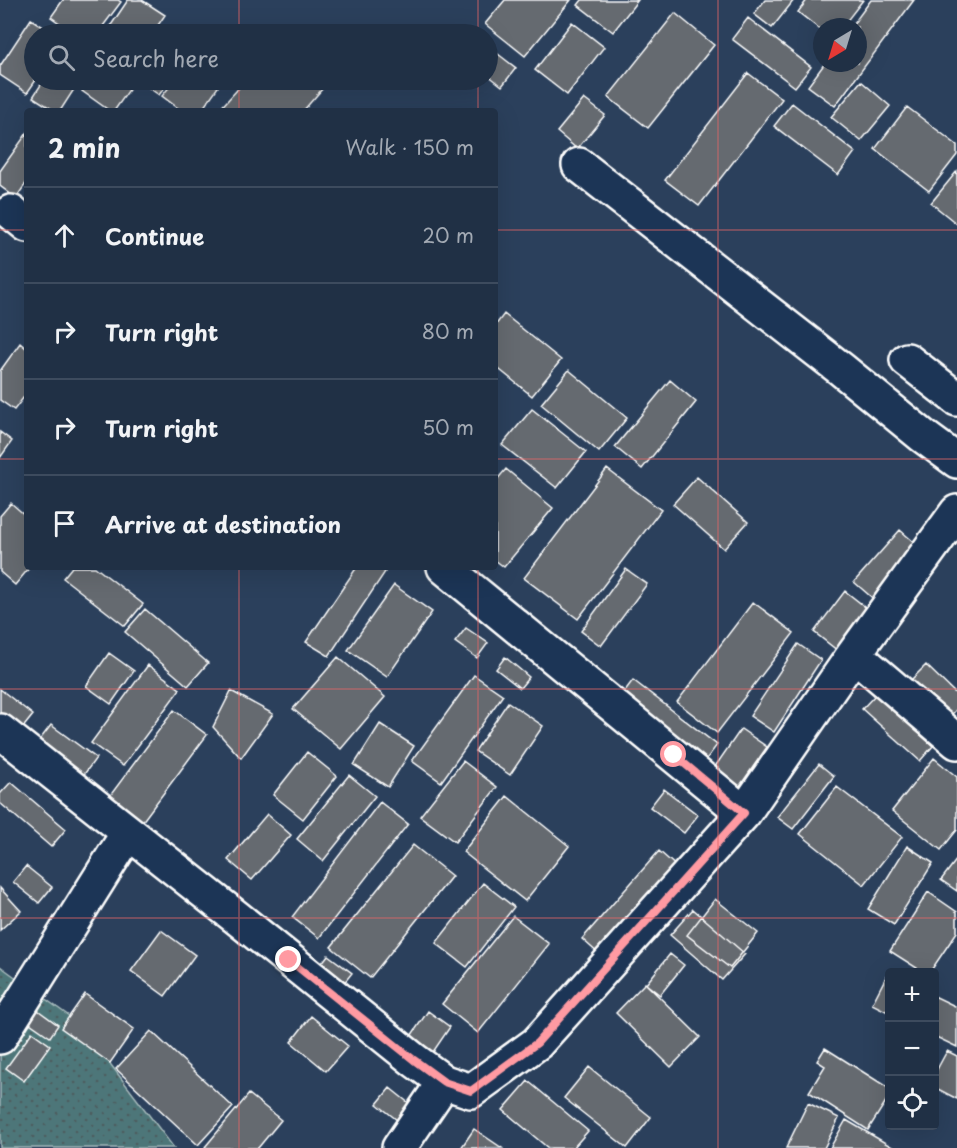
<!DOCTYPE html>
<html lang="en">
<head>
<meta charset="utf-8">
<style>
  :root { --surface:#203045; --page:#28384c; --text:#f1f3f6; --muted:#a2a9b3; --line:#3d4b5e }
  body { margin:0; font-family:"Playpen Sans",sans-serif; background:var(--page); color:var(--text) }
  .controls { position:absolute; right:18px; bottom:18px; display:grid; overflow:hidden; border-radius:6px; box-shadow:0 6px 24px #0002 }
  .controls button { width:54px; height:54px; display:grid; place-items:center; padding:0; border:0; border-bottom:2px solid var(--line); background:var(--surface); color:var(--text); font:30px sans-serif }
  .compass { position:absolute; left:813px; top:18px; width:54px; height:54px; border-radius:50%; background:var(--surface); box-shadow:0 6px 24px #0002; rotate:218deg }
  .stop { position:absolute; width:18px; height:18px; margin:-14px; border:4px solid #ff9aa2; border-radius:50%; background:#fff }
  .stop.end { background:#ff9aa2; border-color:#fff; box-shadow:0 2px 6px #0008 }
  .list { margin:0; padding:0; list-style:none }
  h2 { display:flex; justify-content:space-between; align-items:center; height:78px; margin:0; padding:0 24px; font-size:26px }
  h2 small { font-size:20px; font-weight:400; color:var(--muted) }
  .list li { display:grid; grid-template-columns:39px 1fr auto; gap:18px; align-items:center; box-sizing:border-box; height:96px; padding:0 24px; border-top:2px solid var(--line) }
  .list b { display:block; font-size:22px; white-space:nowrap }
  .list em { font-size:20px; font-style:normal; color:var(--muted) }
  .icon { flex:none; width:33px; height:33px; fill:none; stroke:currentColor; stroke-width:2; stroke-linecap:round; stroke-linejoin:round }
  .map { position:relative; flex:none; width:957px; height:1148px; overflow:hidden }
  .search { position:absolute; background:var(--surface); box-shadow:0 6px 24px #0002; left:24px; top:24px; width:474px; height:66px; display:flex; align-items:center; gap:15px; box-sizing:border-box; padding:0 21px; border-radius:33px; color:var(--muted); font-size:22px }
  .panel { position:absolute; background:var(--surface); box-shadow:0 6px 24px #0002; left:24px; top:108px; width:474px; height:462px; border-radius:6px }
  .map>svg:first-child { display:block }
  .grass { fill:url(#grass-dots); stroke:#a6babc; stroke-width:1.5 }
  .building { fill:#656a70; stroke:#fff; stroke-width:1.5 }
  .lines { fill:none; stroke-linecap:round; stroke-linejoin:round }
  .minor-casing { stroke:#fff; stroke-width:38 }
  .minor { stroke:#1d3557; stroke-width:33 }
  .route { stroke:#ff9aa2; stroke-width:8 }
  .grid { fill:none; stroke:#e26868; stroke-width:1.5; stroke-opacity:0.55 }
</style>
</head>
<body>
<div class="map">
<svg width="957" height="1148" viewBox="0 0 957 1148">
  <defs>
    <pattern id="grass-dots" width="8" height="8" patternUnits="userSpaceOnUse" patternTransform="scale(1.5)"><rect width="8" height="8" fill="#4e7679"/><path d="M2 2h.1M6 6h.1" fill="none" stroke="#4d5d5e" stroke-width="1.8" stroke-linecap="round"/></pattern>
  </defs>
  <rect width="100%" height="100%" fill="#2b405c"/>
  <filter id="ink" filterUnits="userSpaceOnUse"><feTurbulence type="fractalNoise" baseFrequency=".0167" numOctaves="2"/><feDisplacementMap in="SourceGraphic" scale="12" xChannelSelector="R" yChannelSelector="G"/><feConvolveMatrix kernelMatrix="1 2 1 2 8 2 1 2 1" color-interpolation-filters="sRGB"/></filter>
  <g filter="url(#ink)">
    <!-- grass -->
    <path class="grass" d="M0,966l80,58 94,124h-174z"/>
    <!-- building -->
    <path class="building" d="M63,0h55l3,2 -24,32h-22l-24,-17z
      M128,0h14l23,15 -13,19h-47z
      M505,0h66l-46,56 -40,-32z
      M582,0h56l-25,32 -35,-27z
      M765,0h29l-22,28 -18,-14z
      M807,0h56l-21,27h-20v4l-24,-19z
      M871,0h43l-79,106 -27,-20 17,-23h33v-36h-7z
      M675,13l39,32 -66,83 -40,-31z
      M748,18l63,49 -16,20 -63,-48z
      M31,19l23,15h-20v46h2l-9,13 -27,-18v-9z
      M572,22l32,25 -37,48 -32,-25z
      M498,54l18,14 -14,18 -14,-11v-7z
      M748,73l34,26 -83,107 -34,-26z
      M44,80h36l-20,31h-5l-22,-14z
      M90,80h30l11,7 -17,24h-4l-28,-20z
      M138,80h32l-11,15z
      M175,80h33l10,7 -17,24h-19l-20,-15z
      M246,80h84l-27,31h-85z
      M861,81l29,25 -29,35 -30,-24z
      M584,99l21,16 -28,34 -20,-17z
      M792,103l63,49 -17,23 -64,-49z
      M907,107l50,38v10l-28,36 -54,-42z
      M27,133v49l-11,16 -16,-12v-15z
      M957,171v53l-26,-21z
      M504,314l57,46 -29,36 -37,-30v-40z
      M20,343l7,6v44l-13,17 -14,-10v-29z
      M569,370l58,48 -28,34 -58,-48z
      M670,380l26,22 -54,67 -27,-22z
      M532,409l54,43 -29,36 -55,-43z
      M0,432l12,9 -12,17z
      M506,469l47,39 -49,59 -9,-7v-78z
      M607,469l54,41 -83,109 -54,-41z
      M697,477l51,45 -24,27 -51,-45z
      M11,503l16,14v50h3l-15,18 -15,-13v-56z
      M900,530l23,20 -46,52 -23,-20z
      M72,567h23l48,37 -18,22 -62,-48z
      M357,567h21l7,5 -56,84 -23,-14z
      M626,569l21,15 -46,62 -20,-15z
      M394,585l38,27 -45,65 -39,-27z
      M845,591l24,19 -31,41 -24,-19z
      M753,602l41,31 -77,100 -40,-31z
      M145,609l63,54 -20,23 -63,-54z
      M466,628l22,15 -11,15 -22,-16z
      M798,644l23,16 -47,72 -24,-16z
      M109,653l25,18 -23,33 -25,-18z
      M338,657l47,40 -44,52 -48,-40z
      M505,657l24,20 -9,11 -24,-19z
      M148,665l32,24 -57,77 -32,-23z
      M926,665l31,30v14l-8,8 -38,-37z
      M474,675l29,20 -62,87 -29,-21z
      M633,680l84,65 -15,20 -84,-65z
      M0,689l33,26 -12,15 -21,-17z
      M231,691l42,23 -32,44 -28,-31z
      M876,694l57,52 -13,15 -58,-52z
      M508,702l35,24 -33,49 -35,-24z
      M174,710l33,25 -65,87 -33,-25z
      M380,724l34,22 -26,41 -34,-22z
      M51,725l45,33 -16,22 -45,-34z
      M741,729l26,18 -30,43 -25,-19z
      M307,752l30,24 -34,43 -30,-24z
      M934,758l23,19v53l-16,20 -49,-39z
      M463,761l34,26 -42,55 -35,-26z
      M819,764l15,12 -41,53 -16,-12z
      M349,775l26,21 -52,65 -26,-22z
      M11,782l55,47 -15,18 -51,-44v-9z
      M837,787l65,50 -38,48 -64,-51z
      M664,789l34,26 -14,18 -34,-26z
      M507,796l62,50 -44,55 -62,-49z
      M380,802l28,22 -89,114 -27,-21z
      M267,814l24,21 -39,45 -24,-20z
      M413,845l39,31 -82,102 -39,-31z
      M907,846l26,17 -39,62 -26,-16z
      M659,851l18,16 -77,88 -18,-16z
      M957,859v32l-16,-11z
      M26,866l26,21 -13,16 -26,-21z
      M483,883l31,24 -47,60 -31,-24z
      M0,888l21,23 -21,19z
      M928,892l29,20v20l-27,40h-7l-33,-21z
      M715,899l43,34 -28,35 -43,-33z
      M693,909l52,45 -23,26 -52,-45z
      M513,916l36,28 -71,89 -36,-29z
      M161,930l34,25 -30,41 -34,-25z
      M670,954l14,11 -24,30 -14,-11z
      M328,955l24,18 -17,21 -23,-18z
      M888,973h2v40l-18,-9z
      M645,983l55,54 -29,30 -55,-54z
      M85,994l49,35 -24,34 -49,-35z
      M934,996l23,11v40l-23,-11z
      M35,1008l23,17 -8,12 -23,-16z
      M428,1011l22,16 -17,25 -22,-16z
      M311,1016l37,30 -22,25 -35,-29z
      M151,1031l82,76 -35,38 -82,-76z
      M32,1032l18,13 -26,36 -18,-13z
      M825,1048l65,41v6l-22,35 -59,-38 16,-26 -8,-5z
      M947,1051l10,5v43l-23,-12v-12z
      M589,1067l62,50 -24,31 -63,-50z
      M528,1081l60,50 -15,17h-25l-45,-38z
      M390,1088l20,16 -13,16 -20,-16z
      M249,1094l32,26 -23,28h-52l-1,-1z
      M808,1103l31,15 -15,30h-38z
      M846,1120l48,28h-64z
      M474,1129l28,19h-41z"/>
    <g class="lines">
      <!-- minor casing -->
      <g class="minor-casing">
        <path id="minor" d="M579,165l262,204 82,67 34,25
          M11,212l16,13
          M907,360l50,39
          M444,567l300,246
          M854,654l103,88
          M0,731l236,186 178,143 30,22 27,9 66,-48 207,-230 110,-159 103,-142
          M0,1037l128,-204
          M399,1148l45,-66"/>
      </g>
      <!-- minor -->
      <use href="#minor" class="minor"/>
    </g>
  </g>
  <g class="lines" filter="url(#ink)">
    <!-- route -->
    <path class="route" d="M289,960l125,100 30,22 27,9 66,-48 207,-230 -70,-58"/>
  </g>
  <!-- grid -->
  <path class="grid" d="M239,0v34M478,0v34M718,0v1148M239,80v31M478,80v31M0,230h27M495,230h462M0,459h27M495,459h462M239,567v581M478,567v581M0,689h957M0,918h957"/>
</svg>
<div class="controls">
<button>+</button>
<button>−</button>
<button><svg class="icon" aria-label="locate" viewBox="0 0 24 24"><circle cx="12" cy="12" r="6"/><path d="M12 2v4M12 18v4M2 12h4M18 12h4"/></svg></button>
</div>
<svg class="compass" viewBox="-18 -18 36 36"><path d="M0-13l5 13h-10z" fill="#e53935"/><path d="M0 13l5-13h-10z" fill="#a2a9b3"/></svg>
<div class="stop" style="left:674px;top:755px"></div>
<div class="stop end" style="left:289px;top:960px"></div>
<div class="search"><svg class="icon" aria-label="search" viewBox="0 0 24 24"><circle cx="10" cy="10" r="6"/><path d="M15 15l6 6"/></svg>Search here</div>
<section class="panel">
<h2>2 min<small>Walk · 150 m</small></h2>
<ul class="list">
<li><svg class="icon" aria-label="ahead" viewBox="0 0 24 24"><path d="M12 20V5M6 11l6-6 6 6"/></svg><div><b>Continue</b></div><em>20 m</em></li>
<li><svg class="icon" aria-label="right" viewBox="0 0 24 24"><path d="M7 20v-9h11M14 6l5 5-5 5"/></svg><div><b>Turn right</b></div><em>80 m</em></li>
<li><svg class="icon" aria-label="right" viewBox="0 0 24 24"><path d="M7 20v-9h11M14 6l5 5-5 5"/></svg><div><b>Turn right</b></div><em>50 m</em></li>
<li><svg class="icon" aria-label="arrive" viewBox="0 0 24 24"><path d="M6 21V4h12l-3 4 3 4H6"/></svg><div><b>Arrive at destination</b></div></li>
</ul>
</section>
</div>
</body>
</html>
